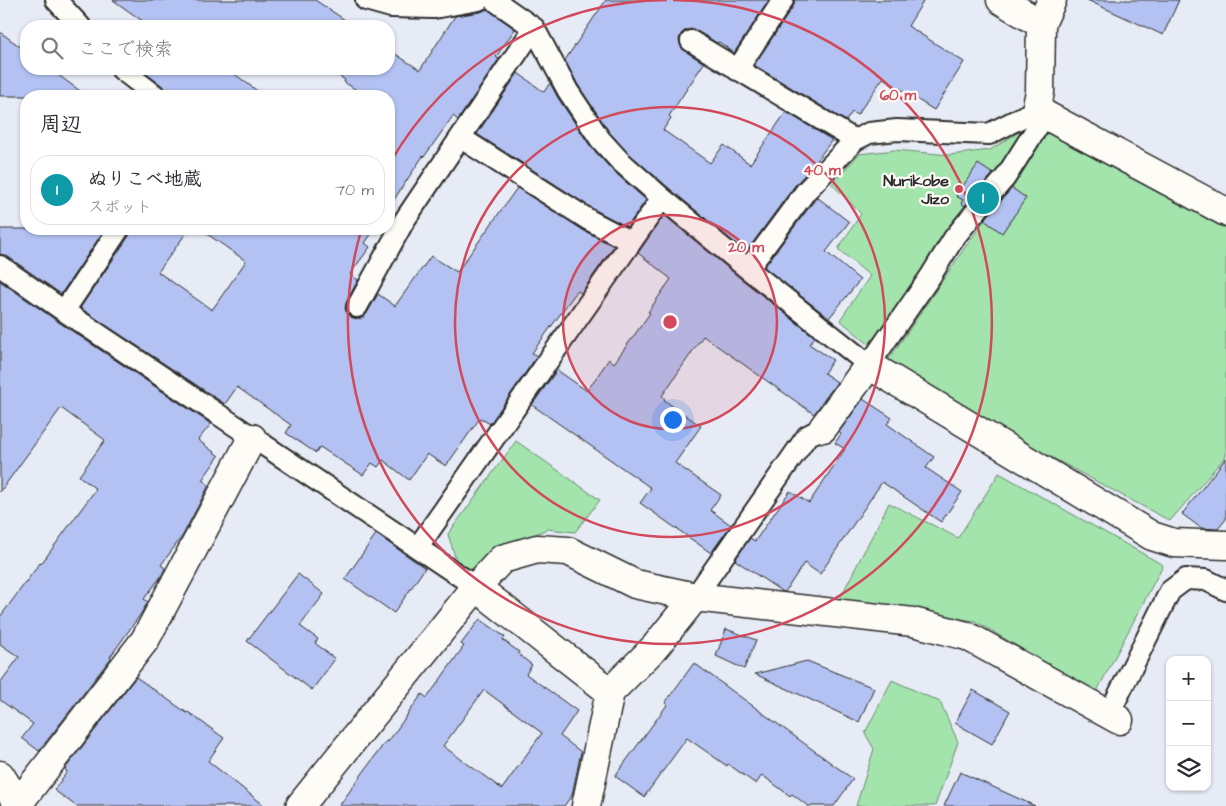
<!DOCTYPE html>
<html lang="ja">
<head>
<meta charset="utf-8">
<style>
  :root { --surface:#fff; --page:#f7f7f7; --text:#2b2b33; --muted:#7c7c81; --line:#e1e1e2; --accent:#1a73e8 }
  body { margin:0; font-family:"Architects Daughter","Klee One",sans-serif; background:var(--page); color:var(--text) }
  .controls { position:absolute; right:15px; bottom:15px; display:grid; overflow:hidden; border-radius:10px; box-shadow:0 1px 4px #0004 }
  .controls button { width:45px; height:45px; display:grid; place-items:center; padding:0; border:0; border-bottom:1px solid var(--line); background:var(--surface); color:var(--text); font:25px sans-serif }
  .you { position:absolute; left:672px; top:419px; width:18px; height:18px; margin:-12px; border:4px solid #fff; border-radius:50%; background:#1a73e8; box-shadow:0 0 0 8px #1a73e833 }
  .badge { display:grid; place-items:center; width:32px; height:32px; border-radius:50%; background:var(--accent); color:#fff; font-size:16px; font-weight:700 }
  .pin { position:absolute; translate:-50% -50%; border:2px solid #fff; box-shadow:0 1px 5px #0006 }
  .list { margin:0; padding:0; list-style:none }
  h2 { display:flex; justify-content:space-between; align-items:center; height:65px; margin:0; padding:0 20px; font-size:21px }
  h2 small { font-size:16px; font-weight:400; color:var(--muted) }
  .list li { display:grid; grid-template-columns:32px 1fr auto; gap:15px; align-items:center; box-sizing:border-box; height:70px; margin:0 10px 10px; padding:0 10px; border:1px solid var(--line); border-radius:20px }
  .list b { display:block; font-size:19px; white-space:nowrap }
  .list p { margin:0; font-size:16px; white-space:nowrap; color:var(--muted) }
  .list em { font-size:16px; font-style:normal; color:var(--muted) }
  .icon { flex:none; width:28px; height:28px; fill:none; stroke:currentColor; stroke-width:2; stroke-linecap:round; stroke-linejoin:round }
  .map { position:relative; flex:none; width:1226px; height:806px; overflow:hidden }
  .search { position:absolute; background:var(--surface); box-shadow:0 1px 4px #0004; left:20px; top:20px; width:375px; height:55px; display:flex; align-items:center; gap:12px; box-sizing:border-box; padding:0 18px; border-radius:20px; color:var(--muted); font-size:19px }
  .panel { position:absolute; background:var(--surface); box-shadow:0 1px 4px #0004; left:20px; top:90px; width:375px; height:145px; border-radius:20px }
  .map>svg:first-child { display:block }
  .green { fill:#a3e4ad; stroke:#67886c }
  .building { fill:#b3c2f2; stroke:#2b2b2b; fill-rule:evenodd }
  .lines { fill:none; stroke-linecap:round; stroke-linejoin:round }
  .lane-casing { stroke:#2b2b2b; stroke-width:24 }
  .street-casing { stroke:#2b2b2b; stroke-width:31 }
  .lane { stroke:#fdfcf7; stroke-width:20 }
  .street { stroke:#fdfcf7; stroke-width:28 }
  .ring { fill:none; stroke:#d1495b; stroke-width:2.5 }
  .poi-dot { fill:#d1495b; stroke:#fdfcf7; stroke-width:2 }
  .labels { text-anchor:middle; stroke-width:4.5; stroke-linejoin:round; paint-order:stroke }
  .poi-label { font-size:16px; font-weight:bold; fill:#2b2b2b; stroke:#fdfcf7; text-anchor:end }
  .centre { fill:#d1495b; stroke:#fdfcf7; stroke-width:2.5 }
  .ring-label { font-size:15px; text-anchor:middle; font-weight:bold; fill:#d1495b; stroke:#fdfcf7; stroke-width:4.5; stroke-linejoin:round; paint-order:stroke }
</style>
</head>
<body>
<div class="map">
<svg width="1226" height="806" viewBox="0 0 1226 806">
  <rect width="100%" height="100%" fill="#e7ebf6"/>
  <filter id="ink" filterUnits="userSpaceOnUse"><feTurbulence type="fractalNoise" baseFrequency=".02" numOctaves="2"/><feDisplacementMap in="SourceGraphic" scale="10" xChannelSelector="R" yChannelSelector="G"/><feConvolveMatrix kernelMatrix="1 2 1 2 8 2 1 2 1" color-interpolation-filters="sRGB"/></filter>
  <g filter="url(#ink)">
    <!-- green -->
    <path class="green" d="M1027,127l-23,41 -49,50 -83,129 -32,-27 30,-44 -32,-27 23,-35 -29,-30 27,-30 36,-4 55,5 40,-5z
      M1050,130l176,96v230l-56,65 -156,-84 -127,-75 79,-116z
      M516,441l84,59 -25,32 -28,-3 -60,26 -11,18 -20,-13 -8,-26z
      M999,473l164,92 -67,128 -121,-72 -137,-19 51,-99 69,35z
      M892,680l48,22 18,40 -23,64h-79l18,-57 -9,-16z"/>
    <!-- building -->
    <path class="building" d="M113,0h202l39,26h-91l-2,-1 -1,1h-119l3,-4z
      M606,0h163l-35,53 -15,-11 -2,1 -20,-12 -5,-2 -6,1 -5,4 -2,6 2,7 4,4 19,12 -35,53 2,2 -8,12 47,33 14,-18 26,19 36,-52 46,28 -21,28 -15,16 -50,68 -76,-63 -43,-37 -18,-20 -31,-47 -13,-25z
      M795,0h129l-16,26 56,36 -30,48 -51,-32 -26,37 -5,-3 -6,9 -92,-56 39,-58z
      M1087,0h92l-16,35z
      M487,9l28,20 -19,28 3,2 -41,61 -5,-4 -29,41 -1,-1 -34,51v-111h-23l-22,-14 1,-2 -17,-11h61v-19l31,20 35,-54 26,-4z
      M0,32l26,19v18h24l37,27h-87z
      M142,69h86l36,27h-96l-1,-5 -3,-4 -23,-17z
      M518,73l26,19 6,-9 8,15 33,49 20,22 35,31 -19,27 -32,-17 -118,-76z
      M978,164l15,10 -28,32 -4,-3 2,-3 -7,-4z
      M517,188l66,42 31,16 -33,47 -4,-2 -45,62 5,3 -47,68 -10,-6 -34,48 -19,-12 -18,26 -26,-20 -5,7 -6,-4 -9,12 -43,-28 -4,6 -30,-20 5,-8 -54,-38 -12,17 -145,-96 49,-72 2,-7h58l-31,43 54,38 34,-49 -46,-32h175l-10,14 5,4 -20,27 8,6 -11,21 -2,7 2,6 4,3 7,2 6,-2 3,-4 11,-19 17,12 36,-50 26,16z
      M1012,188l14,10 -24,35 -18,-13z
      M817,197l32,25 -23,30 34,28 -31,38 -65,-51z
      M664,215l76,63 75,59 -6,7 24,16 -9,13 13,9 -23,32 -111,-78 -41,60 3,3 -1,1 37,26 -26,37 46,32 -11,15 21,15 -20,28 -71,-50 11,-15 -119,-83 25,-35 30,21 22,-32 5,4 19,-26 17,-24 -2,-1 23,-33 -33,-26z
      M0,229h105l-44,65 -54,-38 -7,-2z
      M0,281l57,40 154,103 -13,16 21,16 -17,24 7,5 -26,50 -22,30 4,3 -3,7 -18,24 4,3 -8,13 -30,42 1,1 -72,93 -17,-13 11,-14 -33,-24v-17l19,-26 -19,-13v-27l40,-54 1,1 55,-75 -17,-13 26,-36 -44,-32 -61,84z
      M863,399l29,19 -5,6 47,33 -8,11 36,24 -21,30 -59,-40 -62,92 -16,-11 -19,29 -4,-1 -46,-31 15,-22 5,3 35,-50 19,12 36,-54 -10,-6 6,-9 -2,-2z
      M1226,458v61l-8,10 -17,-1 -19,-14z
      M376,534l49,34 -31,45 -49,-34z
      M298,574l26,20 -24,32 18,13 -3,4 20,16 -23,31 -65,-49z
      M480,619l25,18 -2,3 16,12 -1,2 14,11 -6,9 51,37 -17,25 21,16 -9,43 -8,11h-225l47,-65 2,1 34,-48 5,4 37,-52 -3,-2zM484,690l58,43 -40,56 -59,-43z
      M726,629l30,11 -12,29 -28,-13z
      M807,661l67,27 -15,34 -104,-48z
      M694,663l159,116 -19,27h-26l-16,-12 -2,2 -28,-21 -6,9 -28,-20 -1,2 -40,-28 -43,59 -29,-21 52,-71 -2,-2z
      M136,677l51,36 1,-1 36,26 -16,23 57,45h-189l-22,-16 13,-18 -2,-3z
      M973,690l37,21 -18,33 -37,-21z
      M960,772l75,34h-91z"/>
    <g class="lines">
      <!-- lane casing -->
      <g class="lane-casing">
        <path id="lane" d="M56,0l24,26
          M366,0l25,7 43,1 45,-8
          M494,0l40,28 34,63 32,48 19,21 43,38 86,71 121,96 61,-88 24,-39 17,-21 34,-39 40,-63
          M691,41l164,99
          M121,69l35,27
          M737,70l46,-70
          M461,138l128,82 42,22
          M0,266l64,45 412,276
          M748,269l58,-78 49,-51 14,-7 28,-3 92,4 47,-24
          M357,307l47,-86 130,-193
          M64,311l55,-82
          M418,547l244,-349
          M695,597l112,-161 16,-8
          M1109,714l61,-123 16,-12 20,1 20,10"/>
      </g>
      <!-- street casing -->
      <g class="street-casing">
        <path id="street" d="M1001,0l40,24
          M1052,0l-11,24 -1,68 -4,18 190,102
          M823,428l46,-63 283,171 22,7 52,2
          M476,587l134,105
          M0,775l18,29 2,2
          M18,804l127,-164 107,-202
          M300,806l176,-219 26,-28 35,-10 31,2 67,33 60,13 218,25 54,14 152,84
          M586,806l24,-114 45,-45 40,-50"/>
      </g>
      <!-- lane -->
      <use href="#lane" class="lane"/>
      <!-- street -->
      <use href="#street" class="street"/>
    </g>
  </g>
  <!-- distance rings -->
  <circle cx="670" cy="322" r="107" fill="#d1495b" fill-opacity=".12"/>
  <g class="ring">
    <circle cx="670" cy="322" r="107"/>
    <circle cx="670" cy="322" r="215"/>
    <path d="M390 163A322 322 0 0 1 667 0M673 0A322 322 0 1 1 361 231"/>
  </g>
  <!-- markers -->
  <circle class="poi-dot" cx="959" cy="189" r="5"/>
  <g class="labels">
    <!-- poi labels -->
    <g class="poi-label">
      <text x="949" y="186">Nurikobe<tspan x="949" dy="18">Jizo</tspan></text>
    </g>
  </g>
  <circle cx="670" cy="322" r="8" class="centre"/>
  <g class="ring-label">
    <text x="898" y="100">60 m</text>
    <text x="822" y="175">40 m</text>
    <text x="746" y="252">20 m</text>
  </g>
</svg>
<div class="controls">
<button>+</button>
<button>−</button>
<button><svg class="icon" aria-label="layers" viewBox="0 0 24 24"><path d="M12 4l9 5-9 5-9-5zM3 14l9 5 9-5"/></svg></button>
</div>
<div class="you"></div>
<div class="pin badge" style="left:983px;top:198px;background:#0f9aa8">1</div>
<div class="search"><svg class="icon" aria-label="search" viewBox="0 0 24 24"><circle cx="10" cy="10" r="6"/><path d="M15 15l6 6"/></svg>ここで検索</div>
<section class="panel">
<h2>周辺<small></small></h2>
<ul class="list">
<li><span class="badge" style="background:#0f9aa8">1</span><div><b>ぬりこべ地蔵</b><p>スポット</p></div><em>70 m</em></li>
</ul>
</section>
</div>
</body>
</html>
